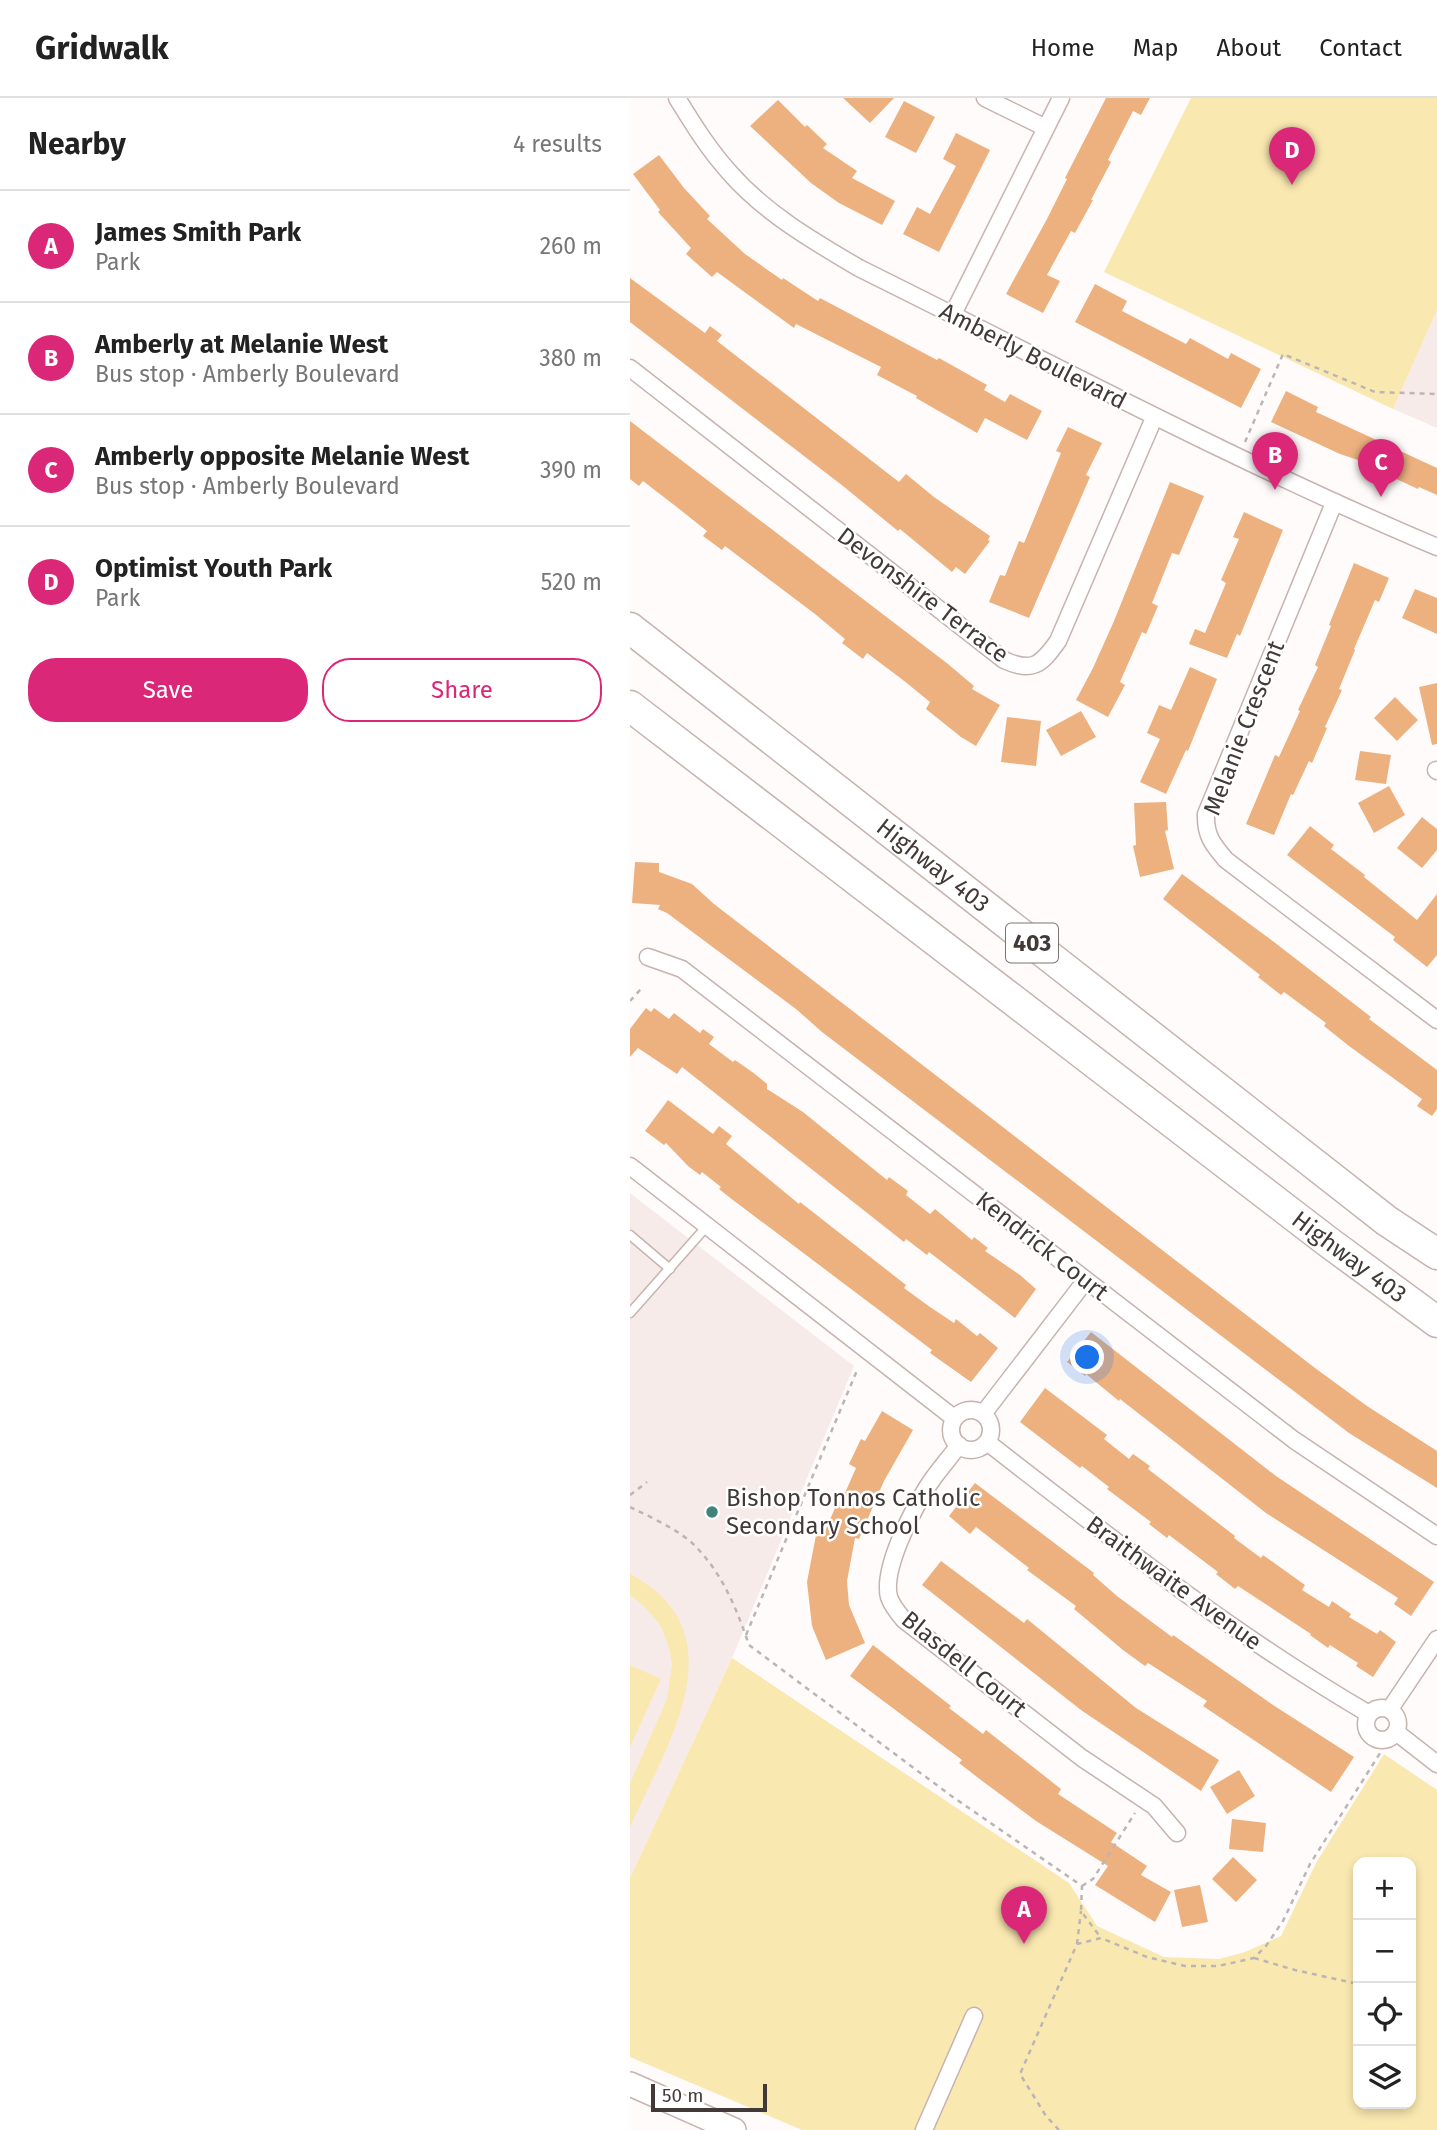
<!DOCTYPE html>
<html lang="en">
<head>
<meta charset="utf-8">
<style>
  :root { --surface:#fff; --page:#f2f2f2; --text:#222; --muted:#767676; --line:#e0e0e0; --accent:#db2777 }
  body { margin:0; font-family:"Fira Sans",sans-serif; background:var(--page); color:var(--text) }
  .controls { position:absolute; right:21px; bottom:21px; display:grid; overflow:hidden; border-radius:14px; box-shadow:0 4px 10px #0003 }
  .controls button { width:63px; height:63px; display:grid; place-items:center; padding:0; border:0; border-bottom:2px solid var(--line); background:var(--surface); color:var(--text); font:35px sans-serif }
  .scale { position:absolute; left:21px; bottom:18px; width:116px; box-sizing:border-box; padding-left:7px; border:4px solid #413a38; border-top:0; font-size:19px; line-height:24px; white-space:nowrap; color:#413a38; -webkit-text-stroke:5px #fff; paint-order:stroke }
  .you { position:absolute; left:458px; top:1260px; width:24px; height:24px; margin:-18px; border:5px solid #fff; border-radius:50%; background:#1a73e8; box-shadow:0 0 0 10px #1a73e833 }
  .badge { display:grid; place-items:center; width:46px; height:46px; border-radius:50%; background:var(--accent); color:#fff; font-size:23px; font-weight:700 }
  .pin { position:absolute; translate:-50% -58px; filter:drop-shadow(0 2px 4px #0008) }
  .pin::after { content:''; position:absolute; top:37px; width:24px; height:21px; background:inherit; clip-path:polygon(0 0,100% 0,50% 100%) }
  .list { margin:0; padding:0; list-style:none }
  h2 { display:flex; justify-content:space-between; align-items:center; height:91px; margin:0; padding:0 28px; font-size:30px }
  h2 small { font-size:23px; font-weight:400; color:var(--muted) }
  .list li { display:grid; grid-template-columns:46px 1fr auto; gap:21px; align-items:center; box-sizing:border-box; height:112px; padding:0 28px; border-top:2px solid var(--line) }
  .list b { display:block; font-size:26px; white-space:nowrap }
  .list p { margin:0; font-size:23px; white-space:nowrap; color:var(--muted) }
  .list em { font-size:23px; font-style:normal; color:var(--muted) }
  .actions { display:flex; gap:14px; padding:21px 28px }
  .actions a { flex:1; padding:16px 0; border:2px solid var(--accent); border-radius:28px; text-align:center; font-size:24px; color:var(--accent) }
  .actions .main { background:var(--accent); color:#fff }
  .icon { flex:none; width:38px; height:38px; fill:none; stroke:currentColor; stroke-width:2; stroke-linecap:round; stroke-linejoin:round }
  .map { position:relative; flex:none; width:807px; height:2032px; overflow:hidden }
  header { display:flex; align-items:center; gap:42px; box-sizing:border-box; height:98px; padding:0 35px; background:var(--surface); border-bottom:2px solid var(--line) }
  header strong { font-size:33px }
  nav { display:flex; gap:38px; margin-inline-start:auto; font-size:24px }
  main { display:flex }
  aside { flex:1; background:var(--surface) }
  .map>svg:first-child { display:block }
  .built { fill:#f7ebe9 }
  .green { fill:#fae8b1; fill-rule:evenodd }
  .building { fill:#ecb17f }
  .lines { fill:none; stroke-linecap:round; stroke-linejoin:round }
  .service-casing { stroke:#c6b3af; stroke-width:11 }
  .minor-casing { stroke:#c6b3af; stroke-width:19 }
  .secondary-casing { stroke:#c6b3af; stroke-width:26 }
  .motorway-casing { stroke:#c6b3af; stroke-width:33 }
  .path { stroke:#bbb6b5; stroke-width:2.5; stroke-dasharray:5 5; stroke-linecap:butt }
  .service { stroke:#fff; stroke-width:8 }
  .minor { stroke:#fff; stroke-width:16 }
  .secondary { stroke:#fff; stroke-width:23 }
  .motorway { stroke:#fff; stroke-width:30 }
  .poi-dot { fill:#3f847a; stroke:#fff; stroke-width:2.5 }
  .labels { text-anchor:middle; stroke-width:5; stroke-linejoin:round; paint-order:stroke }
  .shield { fill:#fff; stroke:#7a7574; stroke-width:2 }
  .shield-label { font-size:23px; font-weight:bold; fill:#413a38 }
  .street-label { font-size:24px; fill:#413a38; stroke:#fff }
  .poi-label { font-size:24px; fill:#413a38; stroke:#fff; text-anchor:start }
</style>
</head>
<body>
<header>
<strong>Gridwalk</strong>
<nav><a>Home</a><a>Map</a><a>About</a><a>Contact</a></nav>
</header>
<main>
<aside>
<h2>Nearby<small>4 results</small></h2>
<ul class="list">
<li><span class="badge">A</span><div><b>James Smith Park</b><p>Park</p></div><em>260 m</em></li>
<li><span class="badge">B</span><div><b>Amberly at Melanie West</b><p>Bus stop · Amberly Boulevard</p></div><em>380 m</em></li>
<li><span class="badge">C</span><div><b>Amberly opposite Melanie West</b><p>Bus stop · Amberly Boulevard</p></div><em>390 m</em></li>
<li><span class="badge">D</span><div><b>Optimist Youth Park</b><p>Park</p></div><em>520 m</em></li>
</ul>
<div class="actions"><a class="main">Save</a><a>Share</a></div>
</aside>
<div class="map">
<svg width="807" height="2032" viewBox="0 0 807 2032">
  <rect width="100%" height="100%" fill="#fffbfa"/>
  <!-- built -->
  <path class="built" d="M807,212v118l-44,-19z
    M0,1095l224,173 -122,292 -102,220z"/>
  <!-- green -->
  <path class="green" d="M561,0h246v212l-44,99 -289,-137z
    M0,1476c112,59 36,172 0,253v-44l37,-84 5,-34 -2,-14 -9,-25 -17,-20 -14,-11z
    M102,1560l337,225 28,43 67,31 55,2 26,-7 36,-16 35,-73 68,-109 53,36v340h-635l-172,-73v-179zM728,1764h53v242h-53z
    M0,1567l31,14 -31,68z"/>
  <!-- building -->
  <path class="building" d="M213,0h51l-24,25z
    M476,0h44l-9,17 -8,-4 -25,49 3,2 -20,38h2l-18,33 -4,-2 -24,44 13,6 -17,32 -37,-19 41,-75 20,-40 -2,-1z
    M148,2l27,27 2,-2 20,19 -4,4 34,23 -5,7 43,23 -13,24 -43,-22 -28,-20 -61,-57z
    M274,3l31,16 -19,36 -31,-16z
    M326,35l34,17 -51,102 -36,-18 14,-27 13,7 26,-48 -13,-7z
    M29,57l25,33 26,28 -3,3 38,35 37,26 1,-2 35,23 2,-3 117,62 2,-2 48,27 -3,5 21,12 5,-8 32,17 -15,29 -42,-22 -8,15 -61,-35 1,-2 -40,-21 4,-8 -85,-43 -2,4 -77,-56 -5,5 -26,-23 5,-6 -33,-36 2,-2 -27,-36z
    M0,180l75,55 5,-7 12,9 -5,6 182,141 7,-8 28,23 56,39 -2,4 2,1 -25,33 -9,-7 -4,5 -52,-43 -2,2 -55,-45 -213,-164z
    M465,186l32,17 -5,10 64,33 4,-6 38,21 3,-6 30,16 -20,39 -166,-86z
    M656,293l32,16 -2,5 121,56v27l-18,-8 -1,2 -52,-24 1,-2 -27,-9 -69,-32z
    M0,323l318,243 26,22 -2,3 28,16 -24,41 -15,-9 -35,-28 4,-7 -27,-22 -36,-27 -4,6 -21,-16 3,-4 -30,-25 -90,-68 -3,4 -19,-14 4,-5 -29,-23 -35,-27 -4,5 -9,-7z
    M438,329l34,16 -16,32 4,2 -61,141 -40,-16 11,-27 5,1 14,-35 5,2 37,-90 -5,-2z
    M540,384l34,14 -25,59 -7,-2 -20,50 6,3 -12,28 -4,-2 -22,50 5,3 -17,32 -32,-17 17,-32 21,-47z
    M614,414l39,18 -43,106 -3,-2 -10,24 -38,-14 6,-15 10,4 21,-50 -5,-3 18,-41 -6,-2z
    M724,465l35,15 -10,24 -4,-2 -21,49 1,1 -16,39 3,1 -17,37 2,1 -15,35 -3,-2 -16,34 -2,-1 -17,41 -28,-11 29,-69 4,2 21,-46 -2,-1 20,-43 -3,-2 16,-39 -2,-1z
    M785,491l22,9v36l-35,-16z
    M560,569l27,12 -29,72 -2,-1 -20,44 -26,-12 20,-43 -13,-6 12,-28 12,5z
    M807,585v61l-5,1 -13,-58z
    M765,599l23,23 -21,21 -23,-23z
    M451,613l15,26 -35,19 -15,-26z
    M377,619l34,4 -5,45 -35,-4z
    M730,653l31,4 -5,29 -31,-4z
    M759,688l16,29 -31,18 -16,-30z
    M536,704l2,28 -3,1 9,38 -34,8 -7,-31 3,-1 -2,-42z
    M792,719l15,12v21l-15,18 -25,-20z
    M680,728l24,19 -3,4 34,26 -1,2 53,43 20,-26v61l-10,12 -34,-27 2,-3 -108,-82z
    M5,764l24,1v9l33,12 22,20 601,464 52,38 70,45v37l-88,-55 -527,-401 -26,-23 -129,-96 -9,-4 2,-4 -28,-2z
    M552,776l92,68 97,75 -2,2 68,51v39l-5,7 -15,-10 5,-7 -73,-53 -25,-20 2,-3 -42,-31 -3,3 -23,-18 2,-2 -97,-76z
    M16,910l5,4 3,-4 15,11 5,-6 26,20 3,-4 11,8 -5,7 24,18 2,-2 20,14 12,10v5l36,23 84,68 2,-3 19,14 -2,4 24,19 5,-5 37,31 2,-3 14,11 -3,3 35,24 16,14 -21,29 -86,-66 -2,3 -21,-16 -2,3 -222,-175 -5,7 -39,-26 -8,9v-28z
    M38,1002l45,34 6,-8 13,10 -6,8 73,60 1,-2 106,83 -2,3 26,19 24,16 2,-4 21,17 3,-3 18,15 -27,34 -41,-29 2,-3 -203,-153 -10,-8 2,-2 -19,-15 -2,3 -12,-9 -22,-23 -2,2 -19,-14z
    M461,1234l185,144 158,106 -23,34 -17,-12 4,-6 -132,-85 -146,-114 -1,2 -33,-27 -1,2 -18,-14z
    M415,1290l62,47 -3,4 25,20 4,-5 17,12 -2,3 87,67 -1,2 27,20 2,-3 42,30 -3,5 27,17 3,-6 19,13 -2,3 28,17 3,-4 16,12 -23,35 -17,-11 2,-3 -28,-18 -2,3 -18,-13 1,-1 -73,-48 -3,3 -19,-15 2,-2 -49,-37 -2,3 -18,-14 2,-2 -44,-33 2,-2 -27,-21 -2,2 -60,-46z
    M252,1313l31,19 -29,51 -25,58 -4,-1 -8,43 2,24 16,38 -39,17 -14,-34 -5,-44 9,-47 7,1 15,-35 3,1 15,-34 -7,-4 12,-25 4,2z
    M345,1385l119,90 -1,2 24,21 55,41 1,-2 100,70 81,52 -23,35 -128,-86 4,-5 -59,-38 -3,3 -22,-16 -49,-41 2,-3 -49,-36 2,-2 -53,-41 -6,7 -21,-18z
    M311,1463l83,62 3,-4 109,89 83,52 -18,31 -120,-81 -159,-125z
    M243,1547l78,61 -2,2 34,26 3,-4 75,59 -3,5 59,39 -6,9 36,24 -6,9 30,17 -16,30 -60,-37 13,-19 -72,-45 -55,-41 -22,-17 3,-3 -112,-84z
    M609,1672l16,26 -28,18 -17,-27z
    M602,1721l34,4 -3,29 -34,-3z
    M603,1759l24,23 -21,22 -24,-23z
    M570,1787l8,37 -26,5 -8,-37z"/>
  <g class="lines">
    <!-- service casing -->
    <g class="service-casing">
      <path id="service" d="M0,1137l40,34
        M0,1215l77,-87"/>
    </g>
    <!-- minor casing -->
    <g class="minor-casing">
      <path id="minor" d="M47,0c16,26 32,52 53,75 35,40 83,68 129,95 192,95 381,196 578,279
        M355,0l61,30
        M323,216l108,-216
        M0,270l374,292c28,13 37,5 54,-19l96,-223
        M704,405l-128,311c-1,21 7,31 20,46l211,160
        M806,672l1,1
        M18,859l34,12 612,471 143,96
        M0,1068l324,252
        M321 1332a20 20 0 1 1 40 0a20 20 0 1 1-40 0Z
        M353,1316l103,-134
        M357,1344c125,97 245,192 382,272
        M329,1347c-11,15 -24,29 -33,44 -15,25 -44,80 -37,108 3,9 9,16 15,23l178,138 72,48 23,27
        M736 1626a16 16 0 1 1 32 0a16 16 0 1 1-32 0Z
        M760,1611l47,-70
        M766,1634l41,32
        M294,2032l50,-114"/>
    </g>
    <!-- secondary casing -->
    <g class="secondary-casing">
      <path id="secondary" d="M0,1986l104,46"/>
    </g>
    <!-- motorway casing -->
    <g class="motorway-casing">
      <g id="motorway">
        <path id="s1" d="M0,530l757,593 50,33"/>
        <path id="s2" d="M0,608l697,535 110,81"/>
      </g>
    </g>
    <!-- path -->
    <path class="path" d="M615,344l38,-88 92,38 62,2
      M0,903l11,-12
      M0,1397l17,-13
      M0,1409c20,10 43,20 61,35 30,28 45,65 58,103l201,150 132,91 -1,25 20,27
      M116,1537l112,-267
      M452,1788l11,-7 42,-66
      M447,1846l4,-33
      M624,1860l41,12 63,14
      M429,2032l-13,-14 -26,-42 57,-130 24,-6 46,19 38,9h33l36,-8 12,-12 17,-25 27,-57 72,-114"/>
    <!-- service -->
    <use href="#service" class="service"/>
    <!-- minor -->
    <use href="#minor" class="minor"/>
    <!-- secondary -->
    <use href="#secondary" class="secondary"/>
    <!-- motorway -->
    <use href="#motorway" class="motorway"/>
  </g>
  <!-- markers -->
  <circle class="poi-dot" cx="82" cy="1414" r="7"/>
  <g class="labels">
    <!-- shield labels -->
    <rect class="shield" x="376" y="825.5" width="52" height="39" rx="5"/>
    <g class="shield-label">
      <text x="402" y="853">403</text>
    </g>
    <!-- street labels -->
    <g class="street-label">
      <text transform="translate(403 258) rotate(27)" y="8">Amberly Boulevard</text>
      <text transform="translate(293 497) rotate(37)" y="8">Devonshire Terrace</text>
      <text transform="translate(614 630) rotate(-69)" y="8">Melanie Crescent</text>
      <text dy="8" stroke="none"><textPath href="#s1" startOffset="385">Highway 403</textPath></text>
      <text transform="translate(412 1148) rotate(38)" y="8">Kendrick Court</text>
      <text dy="8" stroke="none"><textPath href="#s2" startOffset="906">Highway 403</textPath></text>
      <text transform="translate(544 1485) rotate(36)" y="8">Braithwaite Avenue</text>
      <text transform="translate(334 1566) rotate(39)" y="8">Blasdell Court</text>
    </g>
    <!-- poi labels -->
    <g class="poi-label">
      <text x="96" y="1408">Bishop Tonnos Catholic<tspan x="96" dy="28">Secondary School</tspan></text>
    </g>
  </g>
</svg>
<div class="controls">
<button>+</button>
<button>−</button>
<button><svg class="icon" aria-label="locate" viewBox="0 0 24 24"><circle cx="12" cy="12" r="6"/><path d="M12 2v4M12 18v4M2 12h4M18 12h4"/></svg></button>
<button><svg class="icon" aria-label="layers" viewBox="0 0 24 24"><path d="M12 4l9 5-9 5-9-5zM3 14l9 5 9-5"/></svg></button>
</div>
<div class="scale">50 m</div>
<div class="you"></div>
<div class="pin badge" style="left:394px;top:1846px">A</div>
<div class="pin badge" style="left:645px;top:392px">B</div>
<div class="pin badge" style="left:751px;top:399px">C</div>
<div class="pin badge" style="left:662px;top:87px">D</div>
</div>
</main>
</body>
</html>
